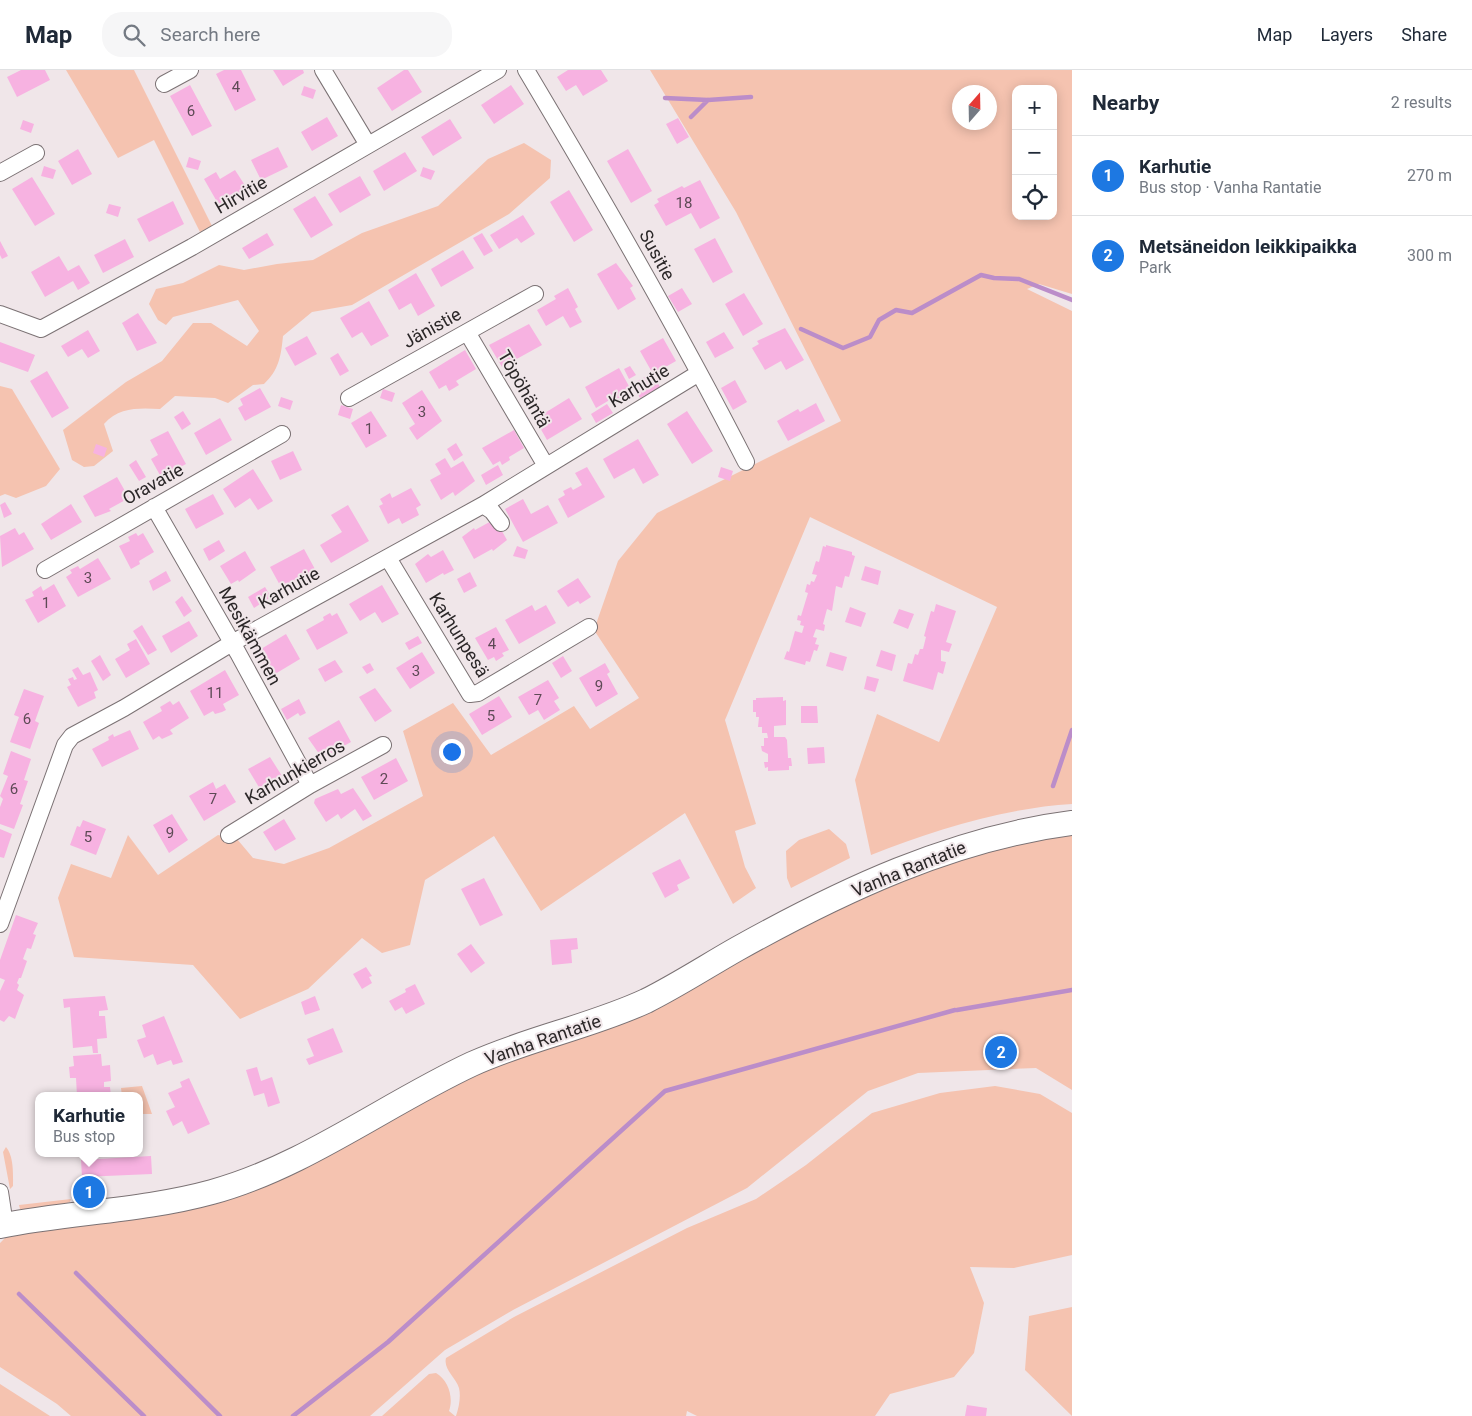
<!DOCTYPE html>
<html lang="en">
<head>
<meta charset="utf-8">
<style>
  :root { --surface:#fff; --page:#f6f6f7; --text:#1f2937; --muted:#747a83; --line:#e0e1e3; --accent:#1d78e2 }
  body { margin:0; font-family:Roboto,sans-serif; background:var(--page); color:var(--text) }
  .controls { position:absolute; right:15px; top:15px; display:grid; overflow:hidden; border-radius:10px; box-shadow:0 2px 12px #0003 }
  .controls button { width:45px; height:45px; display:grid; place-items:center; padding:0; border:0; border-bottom:1px solid var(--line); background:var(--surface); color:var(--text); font:25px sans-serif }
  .compass { position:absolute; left:952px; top:15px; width:45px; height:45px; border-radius:50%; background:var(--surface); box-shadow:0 2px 12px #0003; rotate:20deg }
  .you { position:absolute; left:451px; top:681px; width:18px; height:18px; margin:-12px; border:4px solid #fff; border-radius:50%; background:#1a73e8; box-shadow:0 0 0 8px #1a73e833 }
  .badge { display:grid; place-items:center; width:32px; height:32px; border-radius:50%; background:var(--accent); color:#fff; font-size:16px; font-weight:700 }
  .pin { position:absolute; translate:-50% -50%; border:2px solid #fff; box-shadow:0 1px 5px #0006 }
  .popup { position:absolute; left:35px; top:1022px; width:108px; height:65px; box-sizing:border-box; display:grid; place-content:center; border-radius:10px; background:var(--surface); filter:drop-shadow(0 1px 4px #0005); font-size:16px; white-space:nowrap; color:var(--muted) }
  .popup b { font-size:19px; color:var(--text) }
  .popup::after { content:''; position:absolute; left:50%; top:100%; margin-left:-10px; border:10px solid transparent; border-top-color:var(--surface) }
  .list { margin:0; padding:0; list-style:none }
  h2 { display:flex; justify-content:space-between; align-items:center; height:65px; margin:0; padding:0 20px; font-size:21px }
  h2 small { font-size:16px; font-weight:400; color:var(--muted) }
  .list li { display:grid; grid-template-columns:32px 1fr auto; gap:15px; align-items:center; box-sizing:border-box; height:80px; padding:0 20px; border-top:1px solid var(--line) }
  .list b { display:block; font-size:19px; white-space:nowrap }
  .list p { margin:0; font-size:16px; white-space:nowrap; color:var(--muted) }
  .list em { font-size:16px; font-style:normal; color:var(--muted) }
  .icon { flex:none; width:28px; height:28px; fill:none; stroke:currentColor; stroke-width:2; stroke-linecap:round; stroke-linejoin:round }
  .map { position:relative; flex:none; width:1072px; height:1346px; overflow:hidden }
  header { display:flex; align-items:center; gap:30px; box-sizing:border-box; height:70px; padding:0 25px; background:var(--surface); border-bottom:1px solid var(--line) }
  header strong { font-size:24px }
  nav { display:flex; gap:28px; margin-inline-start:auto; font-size:18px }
  .search { width:350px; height:45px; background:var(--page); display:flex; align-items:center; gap:12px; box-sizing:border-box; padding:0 18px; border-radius:20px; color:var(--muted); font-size:19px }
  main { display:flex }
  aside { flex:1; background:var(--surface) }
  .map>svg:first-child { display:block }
  .green { fill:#f5c3b0; fill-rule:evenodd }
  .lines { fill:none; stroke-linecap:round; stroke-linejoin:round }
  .stream { stroke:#bb8dc9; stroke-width:4.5 }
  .building { fill:#f7b2e1 }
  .street-casing { stroke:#7b7274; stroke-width:18 }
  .secondary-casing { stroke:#7b7274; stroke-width:26 }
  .street { stroke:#fff; stroke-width:16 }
  .secondary { stroke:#fff; stroke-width:24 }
  .labels { text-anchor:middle; stroke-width:4; stroke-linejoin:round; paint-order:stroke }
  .number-label { font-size:15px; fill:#5e4a56 }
  .street-label { font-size:18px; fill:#2b2728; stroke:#f0e6e9 }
</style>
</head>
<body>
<header>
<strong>Map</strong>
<div class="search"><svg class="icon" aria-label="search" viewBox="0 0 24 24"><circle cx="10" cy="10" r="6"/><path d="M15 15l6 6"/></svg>Search here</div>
<nav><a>Map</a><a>Layers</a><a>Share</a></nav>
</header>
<main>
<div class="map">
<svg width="1072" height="1346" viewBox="0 0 1072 1346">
  <rect width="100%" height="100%" fill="#f0e6e9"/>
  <!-- green -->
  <path class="green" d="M66,0h68l78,156 -12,6 -46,-92 -36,18z
    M650,0h422v224l-33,-10 -12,5 45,22v493c-67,4 -139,26 -201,51l-16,-75 22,-66 62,28 58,-135 -187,-90 -85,203 31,104 -21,7 10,36 11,21 -23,16 -48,-91 -144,98 -47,-75 -69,44 -15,65 -28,8 -20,-15 -54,51 -68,30 -47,-54 -119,-8 -16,-59 13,-34 40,14 17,-43 30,40 60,-40 19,4 16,19 31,6 45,-16 94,-52 -20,-65 50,-28 38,52 83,-49 16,23 49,-31 -45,-68 24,-69 39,-48 184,-92 -105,-209zM1016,19h37v127h-37zM959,22h30v30h-30z
    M524,73l27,17 -1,18 -41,36 -157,91 -40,7 -29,24c-2,20 -4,34 -19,48l-11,1 -25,18 -13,-5 -40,-2 -15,13c-21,-1 -41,-2 -56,15l9,27 -19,15 -10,1 -12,-7 -9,-30 63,-48 36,-21 31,-38h18l36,23 12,-15 -21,-31 -65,17 -7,8 -8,-5 -9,-16 7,-15 27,-6 36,-18 25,5 33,-6 36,-4 49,-27 76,-27 50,-47z
    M0,316l12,3 48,80 -14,17 -30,12 -11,-4 -5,2z
    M829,759l17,15 4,14 -59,30 -4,-10 -1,-27 13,-11z
    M1072,761v259l-36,-22 -118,5 -50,18 -121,97 -234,122 -68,40 -75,66h-299l-14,-12 -57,-37v-124l9,-9 154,-24 273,-118 492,-224 106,-35z
    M142,1016l10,28h-13v-18h-17l-1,-8z
    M995,1016l45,8 32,19v142l-58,13 -44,-1 14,36 -10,50 -20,24 -64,17 -15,22h-178l-10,-5 -1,5h-230c3,-9 5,-19 3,-28 -3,-10 -16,-19 -13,-30l68,-41 173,-89 69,-29 50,-34 66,-52 68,-20z
    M6,1077c8,9 7,28 7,39l-3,3 -7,-37z
    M71,1129l-1,3c-16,5 -34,14 -50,7l-1,-4z
    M1072,1237v109l-47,-46 4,-54z
    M436,1303c12,7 18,24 13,38l6,5h-73l47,-42z
    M0,1314l50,32h-50z"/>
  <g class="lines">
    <!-- stream -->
    <path class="stream" d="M665,28l43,2 43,-3
      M691,47l17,-17
      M801,259l42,19 27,-11 9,-17 17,-10 16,3 69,-38 13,3 25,1 53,21
      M1053,716l19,-56
      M957,940l115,-20
      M76,1203l144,143
      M19,1224l125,122
      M293,1346l95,-74 277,-251 290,-81"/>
  </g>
  <!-- building -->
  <path class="building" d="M21,0h24l5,10 -33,17 -10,-20z
    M224,0h17l15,30 -21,11 -19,-37z
    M273,0h30l1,3 -21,13z
    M404,0h4l14,22 -30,19 -15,-23z
    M568,0h33l7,11 -25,15 -7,-11 -10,6 -9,-14z
    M190,15l22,41 -20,10 -22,-40z
    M511,15l13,19 -30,20 -13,-19z
    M304,16l12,4 -3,9 -12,-4z
    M327,47l11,19 -26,15 -11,-19z
    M678,48l11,19 -12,7 -11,-20z
    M450,49l12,19 -29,18 -12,-19z
    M23,50l11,4 -3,9 -11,-4z
    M278,77l10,20 -27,13 -10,-20z
    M78,79l14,25 -20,11 -14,-24z
    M628,79l24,42 -21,12 -24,-42z
    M405,82l12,19 -33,20 -11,-20z
    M189,87l12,4 -3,9 -12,-3z
    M44,96l12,4 -3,9 -12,-3z
    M423,97l12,4 -4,9 -11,-4z
    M235,100l13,20 -28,17 -16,-28 12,-7 4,7z
    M360,106l11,19 -31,18 -12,-19z
    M32,107l23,37 -20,12 -23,-37z
    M700,110l20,38 -20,11 -9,-16 -25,13 -12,-21 5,-3 -2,-3 25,-13 2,2z
    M569,120l24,40 -19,12 -24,-40z
    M315,126l18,29 -22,13 -18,-29z
    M173,131l11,23 -35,18 -12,-23z
    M109,134l12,3 -3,10 -12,-4z
    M523,145l12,19 -14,9 -4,-5 -18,11 -9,-14z
    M267,163l7,12 -25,14 -7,-11z
    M482,163l11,18 -9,5 -11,-18z
    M715,168l18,34 -20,11 -19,-34z
    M125,169l9,18 -31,16 -9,-18z
    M0,171l8,15 -6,3 -2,-4z
    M463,180l11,18 -33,19 -10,-18z
    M59,186l9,15 11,-6 11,18 -12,7 -5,-9 -28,16 -14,-25z
    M616,193l17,23 -3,2 6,11 -18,11 -21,-36z
    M416,203l19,33 -17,10 -7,-13 -12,7 -11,-20z
    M568,218l10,19 -3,2 7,13 -12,6 -7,-12 -17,10 -9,-16 19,-11 -2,-3z
    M682,218l10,16 -14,8 -10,-16z
    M744,223l19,31 -20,12 -18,-32z
    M369,231l20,35 -18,10 -9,-14 -10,6 -12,-20z
    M138,243l19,30 -20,8 -15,-28z
    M529,254l13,21 -40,22 -13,-22z
    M785,258l19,32 -18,10 -5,-9 -16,9 -13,-22 7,-4 -2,-3z
    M88,260l12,21 -12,7 -6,-9 -14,8 -7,-11z
    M724,262l10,16 -19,10 -9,-16z
    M307,266l10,18 -22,12 -10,-18z
    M663,268l13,23 -23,13 -13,-23z
    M0,272l35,13 -7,17 -28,-10z
    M465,280l11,19 -20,12 3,4 -10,6 -3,-6 -7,4 -10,-17z
    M338,283l11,18 -9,5 -10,-18z
    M630,296l6,9 -7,4 -5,-10z
    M619,298l11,20 -9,5 1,3 -8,5 -1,-3 -17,10 -11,-21z
    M47,301l22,37 -17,10 -22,-37z
    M652,303l8,14 -20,11 -8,-14z
    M735,310l12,22 -14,8 -12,-22z
    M260,318l11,19 -26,14 -7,-13 5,-3 -3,-6z
    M383,319l12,4 -3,9 -12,-4z
    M422,320l20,31 -25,19 -8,-12 6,-4 -13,-21z
    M281,327l12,4 -3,9 -12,-4z
    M569,328l13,21 -35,21 -12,-21z
    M816,333l9,18 -37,20 -11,-20 21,-12 2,3z
    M607,334l6,9 -17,10 -5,-9z
    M341,335l12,4 -3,10 -12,-4z
    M183,341l8,13 -9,6 -8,-13z
    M371,341l16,25 -21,12 -15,-25z
    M687,341l26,40 -21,13 -25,-40z
    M220,348l12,22 -26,15 -12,-22z
    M514,360l10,18 -15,9 1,3 -8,5 -2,-4 -7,4 -11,-17z
    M168,361l18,33 -25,13 -10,-18 7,-4 -8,-15z
    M638,369l21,36 -16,9 -9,-16 -20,11 -11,-20z
    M456,373l7,12 -9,6 -7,-12z
    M96,374l11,4 -3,9 -11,-4z
    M293,381l9,19 -22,10 -9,-19z
    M445,388l6,10 12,-7 12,20 -20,15 -2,-4 -12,8 -11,-20 11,-6 -6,-10z
    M136,390l10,17 -7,4 -10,-16z
    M498,395l5,10 -17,10 -5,-10z
    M587,397l18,30 -37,21 -10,-19 7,-4 -2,-4 8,-4 2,3 9,-5 -7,-12z
    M721,397l12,4 -3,10 -12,-4z
    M253,399l20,32 -15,9 -8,-12 -15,10 -12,-19z
    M117,407l12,21 -20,11 2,2 -16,6 -12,-21z
    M411,418l10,17 -5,3 3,7 -17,9 -3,-6 -11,6 -9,-18 4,-2 -3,-5 10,-6 2,5z
    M213,424l11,20 -28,15 -11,-20z
    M523,429l8,15 17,-9 10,18 -35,19 -18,-33z
    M5,432l7,12 -8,4 -4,-13z
    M71,434l11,18 -31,18 -10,-16z
    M348,435l21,36 -38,22 -11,-18 22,-13 -11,-17z
    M495,449l12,21 -14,11 -1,-2 -18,10 -12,-22 12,-9 1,2z
    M15,458l4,7 5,-3 10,17 -32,18 -2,-31z
    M136,463l2,3 5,-3 11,19 -15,9 1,3 -9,5 -12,-23 11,-5 -2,-4z
    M219,470l6,11 -16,10 -6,-12z
    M826,475l26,7v3l3,1 -6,21 -4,-1 -3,12 -6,-2 -4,25 -5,-2 -4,15 2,1 -1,6 -8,-2 -3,8 4,1 -2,6 4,1 -2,6 -3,-1 -4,12 -4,-1 -1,4 -21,-6 3,-8 2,1 6,-21 7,2 2,-7 -4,-1 1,-4 -4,-1 1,-5 3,1 7,-23 -3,-1 2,-8 3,1 1,-4 3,1 3,-7 -5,-1 4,-13 3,1 4,-16 3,1z
    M517,476l11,4 -3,9 -12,-3z
    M304,479l12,22 -34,18 -12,-22z
    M443,480l11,20 -10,5 -1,-2 -17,10 -11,-19 13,-10 3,3z
    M245,481l11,19 -17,12 -1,-2 -7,4 -11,-18z
    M98,488l13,21 -33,18 -12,-20 6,-4 -2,-3 8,-4 2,3z
    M865,496l16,5 -3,14 -17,-5z
    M166,501l5,10 -18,10 -4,-10z
    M470,502l7,14 -13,7 -7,-14z
    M578,508l13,19 -11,7 -2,-3 -10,6 -11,-16z
    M54,514l12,22 -28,17 -13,-23 9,-4 -2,-4 9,-6 2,5z
    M382,515l17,29 -17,9 -7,-11 -15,9 -11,-17z
    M265,517l6,10 -17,11 -6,-11z
    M182,526l10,15 -8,6 -9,-15z
    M936,534l20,7 -10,31 6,2 -3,8 -8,-2v11l5,1 -3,12 -5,-2 -5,18 -30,-9 5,-18 4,1 3,-10 3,1 2,-6h3l3,-12 -2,-1 7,-25 3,1z
    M532,535l3,6 11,-6 10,18 -37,21 -14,-24z
    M850,537l16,6 -5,14 -16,-5z
    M899,539l15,5 -6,15 -15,-6z
    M330,543l2,3 5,-3 11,20 -31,17 -11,-20 18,-10 -1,-3z
    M189,551l9,15 -27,17 -9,-17z
    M142,555l15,25 -9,5 -15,-24z
    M496,557l13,23 -7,3 2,3 -8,5 -2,-4 -6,3 -13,-22z
    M286,564l14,25 -30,18 -14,-25z
    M418,566l4,7 -13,7 -4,-7z
    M136,569l14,25 -24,14 -11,-19 15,-9 -3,-6z
    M881,580l15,5 -4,16 -16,-5z
    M422,582l13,21 -25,16 -14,-21z
    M830,582l17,5 -4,14 -17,-5z
    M100,585l11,20 -8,6 -12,-20z
    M563,586l9,15 -11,7 -9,-15z
    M335,590l8,12 -18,10 -7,-13z
    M370,593l4,7 -7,4 -5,-7z
    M605,593l5,9 -3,2 11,20 -22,13 -17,-29z
    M78,597l5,8 7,-3 8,18 -4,2 2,6 -18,9 -11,-20 4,-2 -3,-6 5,-2 1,3 3,-1 -5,-9z
    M225,600l14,25 -16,9 3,6 -4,2 -7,2 -2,-3 -9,5 -14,-25z
    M867,606l12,3 -4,13 -11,-3z
    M548,610l11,18 -5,3 6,9 -16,10 -6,-10 -9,5 -11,-18z
    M375,618l17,23 -17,11 -16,-25z
    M24,619l20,7 -9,25 4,2 -9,26 -20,-7 9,-25 -5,-2z
    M499,626l13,21 -30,18 -13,-21z
    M783,627v4l3,-1v25l-12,1v11h11l2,3 1,18h3l1,8h-3v4l-21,1v-4l-3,1 -1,-6h4v-8l-6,-3 -1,-5h3v-8h4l-1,-5h-5v-6h-4l1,-10h-3v-5h-3v-12h3v-2z
    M299,629l7,14 -6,3 -2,-3 -11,7 -6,-11z
    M170,631l3,4 6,-4 10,17 -19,12 3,4 -11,5 -3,-3 -6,4 -10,-18 19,-11 -2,-4z
    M801,636h16l1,17h-17z
    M339,650l12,22 -29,16 -14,-20z
    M130,660l9,19 -37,18 -10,-18 17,-9 -1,-3 5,-3 1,3z
    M824,677l1,16 -17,1 -1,-16z
    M11,681l20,8 -7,21 4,1 -8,23 3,1 -9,24 -14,-5v-17l3,-8 -3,-3 8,-20 -5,-2z
    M270,687l12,19 -22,13 -12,-20z
    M396,688l12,23 -34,19 -13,-23z
    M213,712l3,7 9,-5 11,18 -32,19 -15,-25z
    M353,718l19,28 -9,5 -8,-12 -14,10 -3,-5 -12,8 -12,-19 1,-4 23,-10 3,5z
    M172,744l16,26 -19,13 -16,-28z
    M284,749l12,20 -21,12 -12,-19z
    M83,750l23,9 -10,26 -26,-10 7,-19 3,1z
    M0,759l12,5 -8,24 -4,-1z
    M680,789l10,19 -13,7 2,5 -14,8 -13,-25z
    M484,808l19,37 -23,11 -19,-37z
    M16,845l22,8 -5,11 3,1 -5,14 -4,-1 -4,11 4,2 -6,17h-2l-2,5 2,2 -2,5 7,5 -9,24 -6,-3 -5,6 -4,-2v-29l5,-11 -5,-2v-18z
    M577,868l1,11 -7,1 1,13 -20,2 -2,-25z
    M471,874l14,19 -14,10 -14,-19z
    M366,897l6,9 -3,1 3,6 -10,6 -9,-15z
    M415,914l10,20 -19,10 -4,-7 -7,4 -6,-10 17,-9 -1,-3z
    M105,926l3,14 -9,1v5h6l2,22 -10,1 1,14h-5l-1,-7 -19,2 -3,-41 -6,1 -1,-9z
    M315,926l5,14 -15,5 -4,-13z
    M164,946l19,46 -10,3 -2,-5 -14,5 -4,-11 -9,4 -7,-18 9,-3 -4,-12z
    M333,958l10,24 -34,13 -3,-6 8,-3 -7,-17z
    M101,984l1,12 8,-1 1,16 -7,1v5h6l1,9h-34l-1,-18h-6l-1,-11 5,-1 -1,-10z
    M257,997l4,14 11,-4 8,26 -12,4 -4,-14 -10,3 -8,-26z
    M189,1008l21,46 -22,10 -6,-13 -9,5 -7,-15 9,-4 -7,-14 14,-6 -2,-5z
    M151,1086l1,18 -70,3 -1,-17z
    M967,1335l20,3 -1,8h-21z"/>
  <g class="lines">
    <!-- street casing -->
    <g class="street-casing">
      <path id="street" d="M323,0l45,75
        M526,0c77,129 152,259 220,392
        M164,14l26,-14
        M0,103l36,-20
        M0,244l41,15 151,-82 306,-177
        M467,262l79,134
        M349,328l186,-104
        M483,435l9,6 9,12
        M154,437l84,146 72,132
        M388,488l82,136 8,-1 111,-66
        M45,500l237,-136
        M229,765l81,-50 73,-40
        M0,854l65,-179 7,-9 52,-28 108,-65 251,-138 216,-132
        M0,1122l5,33"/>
    </g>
    <!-- secondary casing -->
    <g class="secondary-casing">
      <path id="secondary" d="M0,1156c70,-14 143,-15 212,-34 92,-25 174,-88 260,-128 57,-26 118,-37 174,-63 32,-16 61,-35 91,-52 104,-58 216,-111 335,-126"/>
    </g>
    <!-- street -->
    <use href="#street" class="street"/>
    <!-- secondary -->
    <use href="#secondary" class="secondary"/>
  </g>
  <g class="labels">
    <!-- number labels -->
    <g class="number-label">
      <text x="236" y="22">4</text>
      <text x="191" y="46">6</text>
      <text x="684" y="138">18</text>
      <text x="422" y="347">3</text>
      <text x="369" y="364">1</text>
      <text x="88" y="513">3</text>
      <text x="46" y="538">1</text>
      <text x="492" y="579">4</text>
      <text x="416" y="606">3</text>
      <text x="599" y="621">9</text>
      <text x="215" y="628">11</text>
      <text x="538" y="635">7</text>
      <text x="491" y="651">5</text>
      <text x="27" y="654">6</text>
      <text x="384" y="714">2</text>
      <text x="14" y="724">6</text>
      <text x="213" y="734">7</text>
      <text x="170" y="768">9</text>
      <text x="88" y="772">5</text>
    </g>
    <!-- street labels -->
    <g class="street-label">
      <text transform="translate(241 125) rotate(-30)" y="6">Hirvitie</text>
      <text transform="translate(657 185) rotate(61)" y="6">Susitie</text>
      <text transform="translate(432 258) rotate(-29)" y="6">Jänistie</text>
      <text transform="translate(639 316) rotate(-31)" y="6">Karhutie</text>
      <text transform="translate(524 319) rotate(60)" y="6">Töpöhäntä</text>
      <text transform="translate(153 414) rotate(-29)" y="6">Oravatie</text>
      <text transform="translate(289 518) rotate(-29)" y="6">Karhutie</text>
      <text transform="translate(459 565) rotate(58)" y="6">Karhunpesä</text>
      <text transform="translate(250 566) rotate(61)" y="6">Mesikämmen</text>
      <text transform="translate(295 702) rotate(-30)" y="6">Karhunkierros</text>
      <text transform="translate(909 799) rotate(-22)" y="6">Vanha Rantatie</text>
      <text transform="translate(543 970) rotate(-19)" y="6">Vanha Rantatie</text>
    </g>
  </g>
</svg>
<div class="controls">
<button>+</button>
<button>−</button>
<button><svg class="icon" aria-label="locate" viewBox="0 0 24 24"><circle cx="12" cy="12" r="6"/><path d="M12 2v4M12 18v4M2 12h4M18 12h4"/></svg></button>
</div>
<svg class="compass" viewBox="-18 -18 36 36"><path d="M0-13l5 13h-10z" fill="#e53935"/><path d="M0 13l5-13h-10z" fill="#747a83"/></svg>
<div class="you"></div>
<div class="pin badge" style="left:89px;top:1122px">1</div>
<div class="popup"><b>Karhutie</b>Bus stop</div>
<div class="pin badge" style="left:1001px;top:982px">2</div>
</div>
<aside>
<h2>Nearby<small>2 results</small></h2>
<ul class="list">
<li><span class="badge">1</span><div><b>Karhutie</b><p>Bus stop · Vanha Rantatie</p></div><em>270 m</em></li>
<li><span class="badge">2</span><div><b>Metsäneidon leikkipaikka</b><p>Park</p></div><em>300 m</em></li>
</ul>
</aside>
</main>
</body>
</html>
